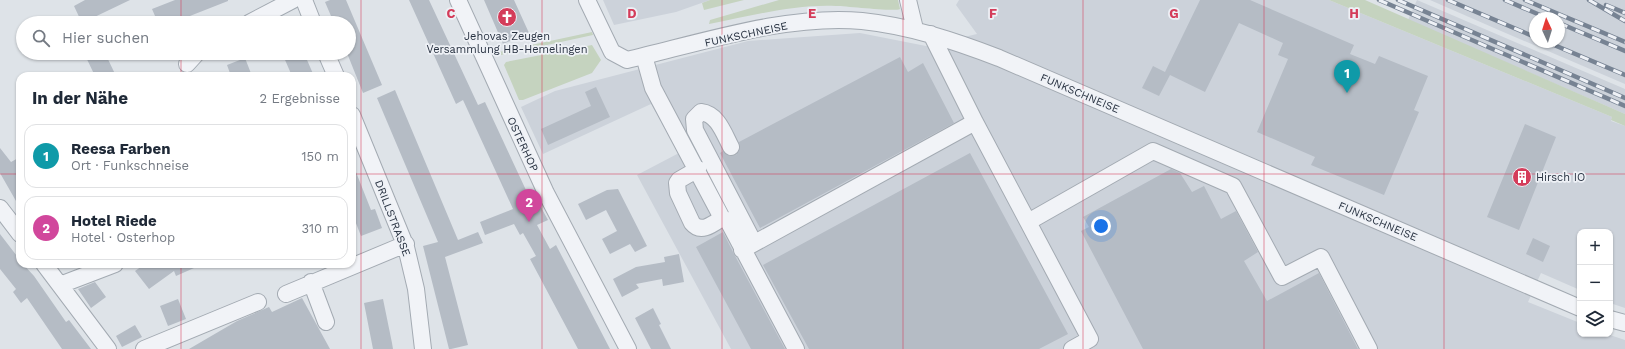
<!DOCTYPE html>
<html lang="de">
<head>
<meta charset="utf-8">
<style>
  :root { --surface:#fff; --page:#f2f2f3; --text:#1f2937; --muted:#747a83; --line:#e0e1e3; --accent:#d43c5a }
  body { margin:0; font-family:"Work Sans",sans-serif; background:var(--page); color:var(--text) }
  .controls { position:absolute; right:12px; bottom:12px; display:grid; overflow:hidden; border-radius:8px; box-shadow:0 1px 3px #0004 }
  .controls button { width:36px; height:36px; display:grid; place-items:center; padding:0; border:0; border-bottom:1px solid var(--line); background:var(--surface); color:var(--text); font:20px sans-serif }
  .compass { position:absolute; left:1529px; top:12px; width:36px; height:36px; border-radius:50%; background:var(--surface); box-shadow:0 1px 3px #0004; rotate:356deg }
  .you { position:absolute; left:1101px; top:226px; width:14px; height:14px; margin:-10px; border:3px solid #fff; border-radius:50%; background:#1a73e8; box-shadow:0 0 0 6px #1a73e833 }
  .badge { display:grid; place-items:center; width:26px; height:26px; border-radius:50%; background:var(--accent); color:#fff; font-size:13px; font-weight:700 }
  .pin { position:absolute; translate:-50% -33px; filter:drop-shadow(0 1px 2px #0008) }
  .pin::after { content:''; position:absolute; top:21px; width:14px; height:12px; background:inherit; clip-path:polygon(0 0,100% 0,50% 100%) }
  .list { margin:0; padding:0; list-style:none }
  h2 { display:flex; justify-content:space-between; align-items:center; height:52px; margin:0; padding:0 16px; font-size:17px }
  h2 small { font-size:13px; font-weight:400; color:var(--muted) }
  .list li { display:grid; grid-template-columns:26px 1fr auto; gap:12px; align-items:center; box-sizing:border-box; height:64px; margin:0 8px 8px; padding:0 8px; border:1px solid var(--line); border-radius:12px }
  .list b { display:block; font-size:15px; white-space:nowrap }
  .list p { margin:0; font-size:13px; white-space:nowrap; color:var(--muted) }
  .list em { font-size:13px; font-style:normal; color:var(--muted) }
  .icon { flex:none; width:22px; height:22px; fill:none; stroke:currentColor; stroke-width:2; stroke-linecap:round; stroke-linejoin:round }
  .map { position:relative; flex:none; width:1625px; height:349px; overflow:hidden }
  .search { position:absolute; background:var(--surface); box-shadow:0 1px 3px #0004; left:16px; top:16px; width:340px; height:44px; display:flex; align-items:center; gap:10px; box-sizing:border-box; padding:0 14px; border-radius:22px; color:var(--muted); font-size:15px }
  .panel { position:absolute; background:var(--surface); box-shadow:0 1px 3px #0004; left:16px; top:72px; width:340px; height:196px; border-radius:12px }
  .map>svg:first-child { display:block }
  .built { fill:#ccd2da; fill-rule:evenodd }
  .green { fill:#c5d3bf }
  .building { fill:#b5bcc5 }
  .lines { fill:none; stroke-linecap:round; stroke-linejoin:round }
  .minor-casing { stroke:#a3aab2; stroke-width:18 }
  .minor { stroke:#f1f3f7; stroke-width:16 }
  .rail-casing { stroke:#778393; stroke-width:4.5 }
  .rail { stroke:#eef1f6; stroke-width:3; stroke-dasharray:9; stroke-linecap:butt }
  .grid { fill:none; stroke:#d43c5a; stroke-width:1; stroke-opacity:0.55 }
  .labels { text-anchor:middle; stroke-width:3.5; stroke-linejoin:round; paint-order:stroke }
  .street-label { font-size:11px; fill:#273140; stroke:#eef1f6 }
  .poi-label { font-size:11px; fill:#273140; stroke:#eef1f6 }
  .grid-label { font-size:13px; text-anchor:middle; font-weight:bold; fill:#d43c5a; stroke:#eef1f6; stroke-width:3.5; stroke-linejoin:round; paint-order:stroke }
</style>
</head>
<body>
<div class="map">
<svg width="1625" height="349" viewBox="0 0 1625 349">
  <rect width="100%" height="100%" fill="#dee3e8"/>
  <!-- built -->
  <path class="built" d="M603,0h107l-34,12 -62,13z
    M959,0h370l283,117 -1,4 14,5v182l-15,-5v-71h-30v58l-39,-17 -13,29 52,21v11h27l18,6v9h-894l-94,-174 42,-22 -28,-49 -108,50 -22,-47 34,-16 193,-50 112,-8 66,13 51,-12 -21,-29z
    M1417,0l208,89v25l-217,-94z
    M1430,0h195v84l-124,-53zM1535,18h24v24h-24z"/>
  <!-- green -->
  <path class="green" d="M710,0h34l-40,10 -2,-7z
    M779,0h119l2,9c-6,3 -53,-3 -64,-3 -42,-2 -85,10 -127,18l1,-4z
    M1329,0h36l260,114v12l-14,-6 1,-3z
    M592,32l1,3 -92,20 -2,-3z
    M592,45l9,15 -9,13 -69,27h-4l-15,-35 2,-3z"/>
  <!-- building -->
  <path class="building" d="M85,0h45l-48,23 -8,-17z
    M175,0h53v1l-56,22h-14l-6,-14z
    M330,0h16l36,85 -19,8 -16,-40h2v-30h-15l-9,-21z
    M409,0h20l49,105 7,-3 47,101 5,-3 11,20 -11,5 13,24 6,-4 54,104h-32l-48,-90 6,-3 -13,-23 -3,2 -6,-11 -29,11 -5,-13 33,-13 -50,-109 -7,4z
    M484,0h30l15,33 -26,11z
    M1200,0h50l104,45 -4,9 25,10 4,-8 49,20 -14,34 5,2 -35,83 -73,-30 4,-8 -58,-25 31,-73 -10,-4 5,-12 -44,-20 -34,69 -35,-17 -11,21 -17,-8 11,-22 12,6z
    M84,53h21l11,23h-21z
    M282,53h22l10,23h-22z
    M900,57l8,15 15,-9 31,60 -194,105 -40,-75 3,-2 7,5 6,-1 4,-7 -1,-6z
    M245,58l7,18h-21l-4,-11z
    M596,87l14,30 -62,28 -7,-16 50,-23 -6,-14z
    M395,90l63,150 20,-8 5,11 -38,14 23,88 -17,4h-2l-26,-103 15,-4 -61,-144z
    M1525,124l31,13 -37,93 -32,-13z
    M0,148l11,14 9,-5v51l-20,-35z
    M970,153l98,181 -29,15h-230l-46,-84z
    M352,162l19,48 4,-1 7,19 -21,8 -9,-23z
    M1171,169l9,4 12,19 12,-6 17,33 15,-8 22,41 -14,9 23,40 52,-28 39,76h-215l-62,-118 8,-4 -6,-10z
    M618,189l29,57 -12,6 -5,-8 -20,10 -8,-15 15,-8 -11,-21 -20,10 -8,-16 29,-14z
    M723,232l11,22 51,95h-34l-55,-102z
    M0,234l20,26v4h3l11,12 32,46 3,-2 22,29h-29l-35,-51 -6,5 -8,-11 3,-3 -16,-20z
    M1533,238l17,8 -7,16 -17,-8z
    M679,254l5,28 -21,4 -1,-7 -26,5 3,4 -17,9 -9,-18 23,-12 29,-5 -1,-5z
    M145,264h58l-27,12 -2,-5 -25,18 -14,-18z
    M95,282l11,15 -15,11 -13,-19z
    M302,298l28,51h-141l48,-28 32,-14 3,5z
    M178,299l8,20 -18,7 -8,-20z
    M383,299l9,44 1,6h-20l-9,-46z
    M653,308l8,16 -2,1 12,24h-20l-16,-31z
    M135,325l7,12 -20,10 -6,-11z"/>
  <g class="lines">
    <!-- minor casing -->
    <g class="minor-casing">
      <path id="minor" d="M304,0l9,23
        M458,0l88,193 82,156
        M587,0l25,52 15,8c73,-17 160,-46 235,-39 48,5 93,20 137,37l581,250
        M908,0l7,29
        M249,23l44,-23
        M931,34l44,88 115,217 -18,10
        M326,53l10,23
        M644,56l9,32 69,130 6,3 68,128
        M187,64l10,-11
        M352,115l54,132 10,42 7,60
        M731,147c-7,-13 -13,-33 -30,-35l-7,7 1,11 59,113
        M698,169l-19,11 -2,3 1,10 14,30c9,11 21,1 30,-5
        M0,208l20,26
        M1028,222l125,-71 80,35 49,91 39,-20 48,92
        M742,250l233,-128
        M44,264l64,85
        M311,282l15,40
        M60,285l55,-21
        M286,294l120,-50
        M1610,319l15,4
        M144,349l114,-47"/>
    </g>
    <!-- minor -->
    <use href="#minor" class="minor"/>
    <!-- rail casing -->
    <g class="rail-casing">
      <path id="rail" d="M1379,0l246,106
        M1398,0l227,98
        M1448,0l87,37
        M1505,0l42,18
        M1525,0l100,42
        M1589,0l36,21
        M1606,5l19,8
        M1559,23l66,28
        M1547,42l78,33"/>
    </g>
    <!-- rail -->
    <use href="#rail" class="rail"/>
  </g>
  <!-- grid -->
  <path class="grid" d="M181,0v23M361,0v349M542,0v349M722,0v349M903,0v349M1083,0v349M1264,0v349M1444,0v349M181,53v23M0,174h20M352,174h1273M181,264v85"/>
  <!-- icons -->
  <defs>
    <g id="church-disc" transform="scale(1)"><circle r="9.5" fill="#d43c5a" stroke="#eef1f6"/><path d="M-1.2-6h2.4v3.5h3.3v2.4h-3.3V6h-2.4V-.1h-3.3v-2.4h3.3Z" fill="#fff"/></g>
    <g id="building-disc" transform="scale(1)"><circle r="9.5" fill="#d43c5a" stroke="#eef1f6"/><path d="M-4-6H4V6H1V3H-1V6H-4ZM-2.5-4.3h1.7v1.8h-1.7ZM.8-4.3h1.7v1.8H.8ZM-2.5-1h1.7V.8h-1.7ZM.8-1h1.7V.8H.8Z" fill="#fff"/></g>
  </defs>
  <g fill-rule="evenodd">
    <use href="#church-disc" x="507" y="17"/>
    <use href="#building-disc" x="1522" y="177"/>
  </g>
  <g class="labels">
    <!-- street labels -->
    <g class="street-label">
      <text transform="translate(746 34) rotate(-12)" y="4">FUNKSCHNEISE</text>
      <text transform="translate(1080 93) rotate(23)" y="4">FUNKSCHNEISE</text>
      <text transform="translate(523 144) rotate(65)" y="4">OSTERHOP</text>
      <text transform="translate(393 218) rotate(69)" y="4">DRILLSTRASSE</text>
      <text transform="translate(1378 221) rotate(23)" y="4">FUNKSCHNEISE</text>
    </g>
    <!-- poi labels -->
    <g class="poi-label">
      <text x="507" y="40">Jehovas Zeugen<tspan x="507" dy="13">Versammlung HB-Hemelingen</tspan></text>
      <text x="1536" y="181" text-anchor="start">Hirsch IO</text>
    </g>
  </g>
  <g class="grid-label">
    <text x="451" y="18">C</text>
    <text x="632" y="18">D</text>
    <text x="812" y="18">E</text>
    <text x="993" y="18">F</text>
    <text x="1174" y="18">G</text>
    <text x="1354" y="18">H</text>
  </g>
</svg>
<div class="controls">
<button>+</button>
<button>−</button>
<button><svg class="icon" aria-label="layers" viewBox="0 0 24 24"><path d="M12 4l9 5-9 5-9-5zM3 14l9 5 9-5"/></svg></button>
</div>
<svg class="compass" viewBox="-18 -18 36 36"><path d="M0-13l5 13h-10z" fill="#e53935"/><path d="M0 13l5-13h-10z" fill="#747a83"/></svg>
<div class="you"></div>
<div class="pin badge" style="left:1347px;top:93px;background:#0f9aa8">1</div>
<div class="pin badge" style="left:529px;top:222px;background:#d1479c">2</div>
<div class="search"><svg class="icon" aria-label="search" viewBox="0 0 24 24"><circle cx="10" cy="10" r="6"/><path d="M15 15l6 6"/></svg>Hier suchen</div>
<section class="panel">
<h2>In der Nähe<small>2 Ergebnisse</small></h2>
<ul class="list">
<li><span class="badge" style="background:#0f9aa8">1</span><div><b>Reesa Farben</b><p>Ort · Funkschneise</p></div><em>150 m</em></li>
<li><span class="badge" style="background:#d1479c">2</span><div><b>Hotel Riede</b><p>Hotel · Osterhop</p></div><em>310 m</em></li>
</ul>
</section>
</div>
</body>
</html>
